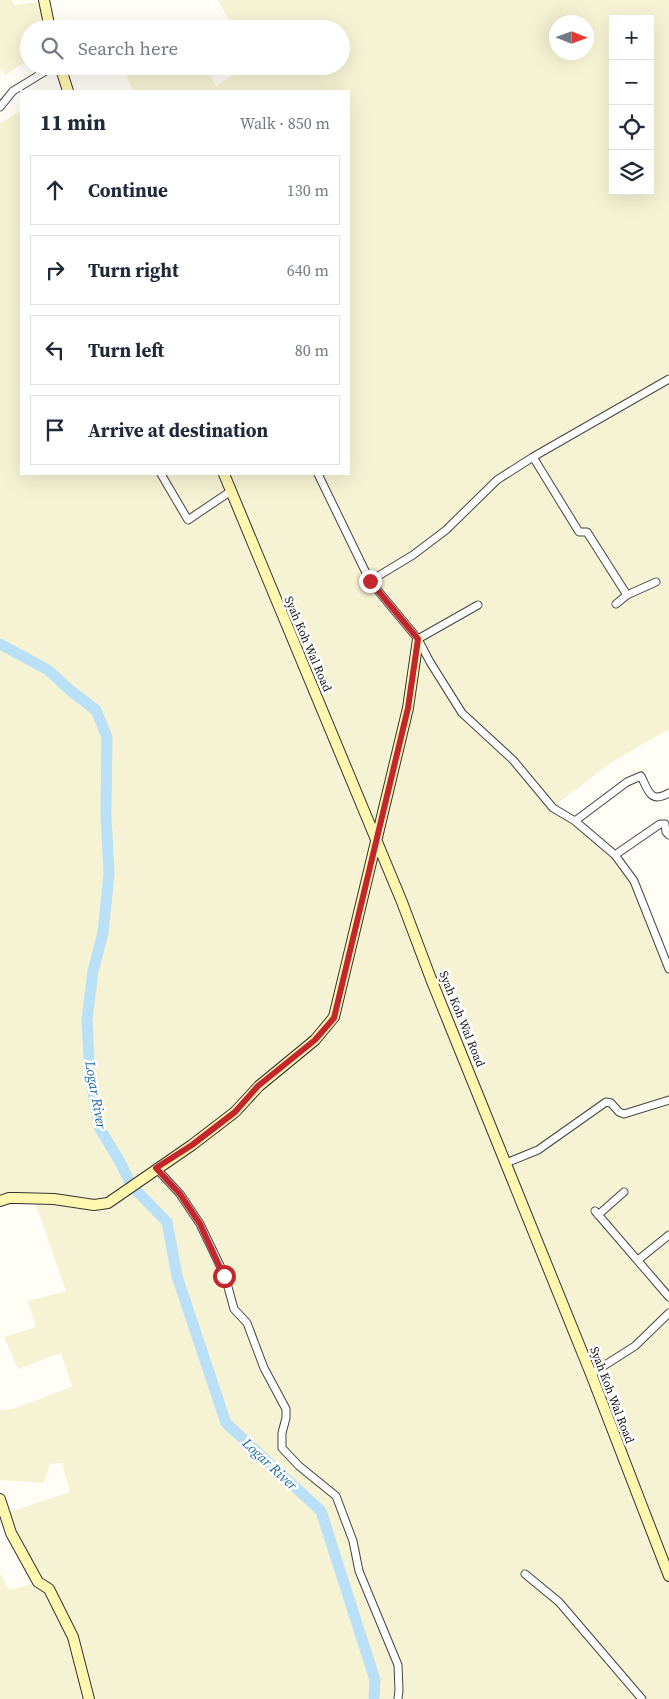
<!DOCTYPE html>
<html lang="en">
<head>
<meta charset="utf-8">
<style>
  :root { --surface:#fff; --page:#f2f2f3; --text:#1f2937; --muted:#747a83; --line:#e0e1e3 }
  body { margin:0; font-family:"Source Serif 4",serif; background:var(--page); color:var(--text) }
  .controls { position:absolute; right:15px; top:15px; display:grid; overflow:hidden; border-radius:0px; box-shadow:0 5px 20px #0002 }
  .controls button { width:45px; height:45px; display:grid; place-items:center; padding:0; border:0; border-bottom:1px solid var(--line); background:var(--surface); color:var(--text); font:25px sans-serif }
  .compass { position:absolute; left:549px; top:15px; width:45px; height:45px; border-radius:50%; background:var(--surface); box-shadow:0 5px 20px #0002; rotate:91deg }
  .stop { position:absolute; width:15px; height:15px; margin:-11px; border:4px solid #c4262e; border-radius:50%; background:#fff }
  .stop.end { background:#c4262e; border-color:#fff; box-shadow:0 1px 5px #0008 }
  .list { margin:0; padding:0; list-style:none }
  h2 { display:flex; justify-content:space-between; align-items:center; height:65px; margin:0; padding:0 20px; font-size:21px }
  h2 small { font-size:16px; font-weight:400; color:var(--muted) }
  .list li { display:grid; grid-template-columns:32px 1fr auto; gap:15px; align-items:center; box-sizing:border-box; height:70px; margin:0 10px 10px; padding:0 10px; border:1px solid var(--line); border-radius:0px }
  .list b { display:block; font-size:19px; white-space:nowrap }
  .list em { font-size:16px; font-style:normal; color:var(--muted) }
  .icon { flex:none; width:28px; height:28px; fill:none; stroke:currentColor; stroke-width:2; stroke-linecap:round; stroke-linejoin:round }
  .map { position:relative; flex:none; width:669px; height:1699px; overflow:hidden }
  .search { position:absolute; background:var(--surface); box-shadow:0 5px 20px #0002; left:20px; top:20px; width:330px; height:55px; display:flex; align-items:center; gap:12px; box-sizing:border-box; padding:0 18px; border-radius:28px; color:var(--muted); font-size:19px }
  .panel { position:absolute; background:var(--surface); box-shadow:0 5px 20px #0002; left:20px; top:90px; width:330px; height:385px; border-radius:0px }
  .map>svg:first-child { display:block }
  .farmland { fill:#f6f3d4; fill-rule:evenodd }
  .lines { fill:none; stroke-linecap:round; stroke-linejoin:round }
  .river { stroke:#b9e0f7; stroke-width:11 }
  .street-casing { stroke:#444; stroke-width:9 }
  .secondary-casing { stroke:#333; stroke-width:12 }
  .street { stroke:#fff; stroke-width:7 }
  .secondary { stroke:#fff6b0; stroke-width:10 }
  .route { stroke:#c4262e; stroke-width:6 }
  .labels { text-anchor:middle; stroke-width:5; stroke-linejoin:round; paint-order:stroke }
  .street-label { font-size:12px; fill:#111; stroke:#fff }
  .water-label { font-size:14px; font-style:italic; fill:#1768a6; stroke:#fff }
</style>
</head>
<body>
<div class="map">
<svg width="669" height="1699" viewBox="0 0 669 1699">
  <rect width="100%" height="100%" fill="#fffdf5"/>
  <!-- farmland -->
  <path class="farmland" d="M0,0h12l2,5 28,-3 6,27h-19v15l-2,1 2,18 -10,2 -13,10 -6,-6z
    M218,0h451v729l-57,33 -59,45 62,48 19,26 35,88v730h-669v-126l9,17 29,-8 -34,-68 66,-22 -8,-29 -12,1 -6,19 -44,-3v-70l12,-1 60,-22 -11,-34 -43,16 -14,-32 32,-10 -8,-26 38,-10 -32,-92 -34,2v-1078l21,-12v363h328v-383h-216l-11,-25h83l11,20 31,-20h94v-37h-89l-3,-6 -12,6h-3zM613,19h37v172h-37zM556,22h30v30h-30z"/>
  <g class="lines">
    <!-- river -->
    <path class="river" d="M0,644l48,26 23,21 25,19 11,27 -1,78 3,59 -6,59 -10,38 -6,49 3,57 10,52 19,31 13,26 35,36 10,54 49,147 95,88 54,169 -1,19"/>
    <!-- street casing -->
    <g class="street-casing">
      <path id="street" d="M91,29l4,-1
        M0,107l13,-16 41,-25
        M533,457l46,75h8l40,63
        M161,474l27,46 43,-29
        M318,474l52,107 48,58 12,23 32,51 51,47 40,48 22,13 40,34 19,26 35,88
        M370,581l43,-26 33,-25 51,-50 36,-23 136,-78
        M616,604l11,-9 29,-13
        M418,639l60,-34
        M575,821l52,-39 14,-6c7,14 9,28 28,17
        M615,855l45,-31h5l1,8 3,3
        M506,1163l32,-13 68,-48 5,1 8,9 5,2 45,-14
        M156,1168l24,26 20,30 25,52 9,33 13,14 17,45 22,41v9l-4,15v15l17,18 37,30 17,45 6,30 39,94 1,25 -1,9
        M595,1211l74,86
        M598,1215l26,-23
        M638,1260l31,-25
        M591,1374l44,-28 34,-33
        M525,1574l34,28 83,97"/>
    </g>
    <!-- secondary casing -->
    <g class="secondary-casing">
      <path id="secondary" d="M44,0l6,29
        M60,66l8,25
        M224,474l178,428 29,77 160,395 78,202
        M0,1201l9,-3h7l38,1 40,6 14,-2 84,-58 43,-33 24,-26 56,-46 19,-23 74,-309 10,-69
        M0,1499l11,34 27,49 11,7 24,48 16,62"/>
    </g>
    <!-- street -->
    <use href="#street" class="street"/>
    <!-- secondary -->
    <use href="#secondary" class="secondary"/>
  </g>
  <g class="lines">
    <!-- route -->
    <path class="route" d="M224,1276l-24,-52 -20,-30 -24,-26 36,-23 43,-33 23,-26 57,-46 19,-22 74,-310 10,-69 -48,-58"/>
  </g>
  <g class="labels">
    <!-- street labels -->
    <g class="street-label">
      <text transform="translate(308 644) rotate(67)" y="4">Syah Koh Wal Road</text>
      <text transform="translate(462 1019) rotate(68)" y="4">Syah Koh Wal Road</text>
      <text transform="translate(612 1395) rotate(69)" y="4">Syah Koh Wal Road</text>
    </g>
    <!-- water labels -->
    <g class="water-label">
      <text transform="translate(96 1095) rotate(80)" y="5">Logar River</text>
      <text transform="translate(270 1464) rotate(43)" y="5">Logar River</text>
    </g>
  </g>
</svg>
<div class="controls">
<button>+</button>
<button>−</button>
<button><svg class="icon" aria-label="locate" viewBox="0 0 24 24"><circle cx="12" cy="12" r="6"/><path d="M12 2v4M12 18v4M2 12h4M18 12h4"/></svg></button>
<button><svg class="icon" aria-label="layers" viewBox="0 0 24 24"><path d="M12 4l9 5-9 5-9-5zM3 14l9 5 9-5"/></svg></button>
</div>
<svg class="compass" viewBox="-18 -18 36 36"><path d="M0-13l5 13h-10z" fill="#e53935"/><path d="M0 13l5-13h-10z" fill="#747a83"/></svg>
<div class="stop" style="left:224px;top:1276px"></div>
<div class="stop end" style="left:370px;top:581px"></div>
<div class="search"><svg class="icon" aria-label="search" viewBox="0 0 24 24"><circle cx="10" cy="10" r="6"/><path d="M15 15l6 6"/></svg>Search here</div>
<section class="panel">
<h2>11 min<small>Walk · 850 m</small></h2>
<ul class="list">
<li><svg class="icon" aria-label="ahead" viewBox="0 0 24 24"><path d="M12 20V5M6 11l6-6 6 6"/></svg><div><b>Continue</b></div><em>130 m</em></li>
<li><svg class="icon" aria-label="right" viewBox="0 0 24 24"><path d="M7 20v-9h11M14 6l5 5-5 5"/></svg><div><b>Turn right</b></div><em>640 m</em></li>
<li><svg class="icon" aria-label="left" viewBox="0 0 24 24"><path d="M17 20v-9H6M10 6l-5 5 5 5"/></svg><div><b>Turn left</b></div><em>80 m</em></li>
<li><svg class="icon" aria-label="arrive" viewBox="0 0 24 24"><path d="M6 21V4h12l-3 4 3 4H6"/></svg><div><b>Arrive at destination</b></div></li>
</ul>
</section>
</div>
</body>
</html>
